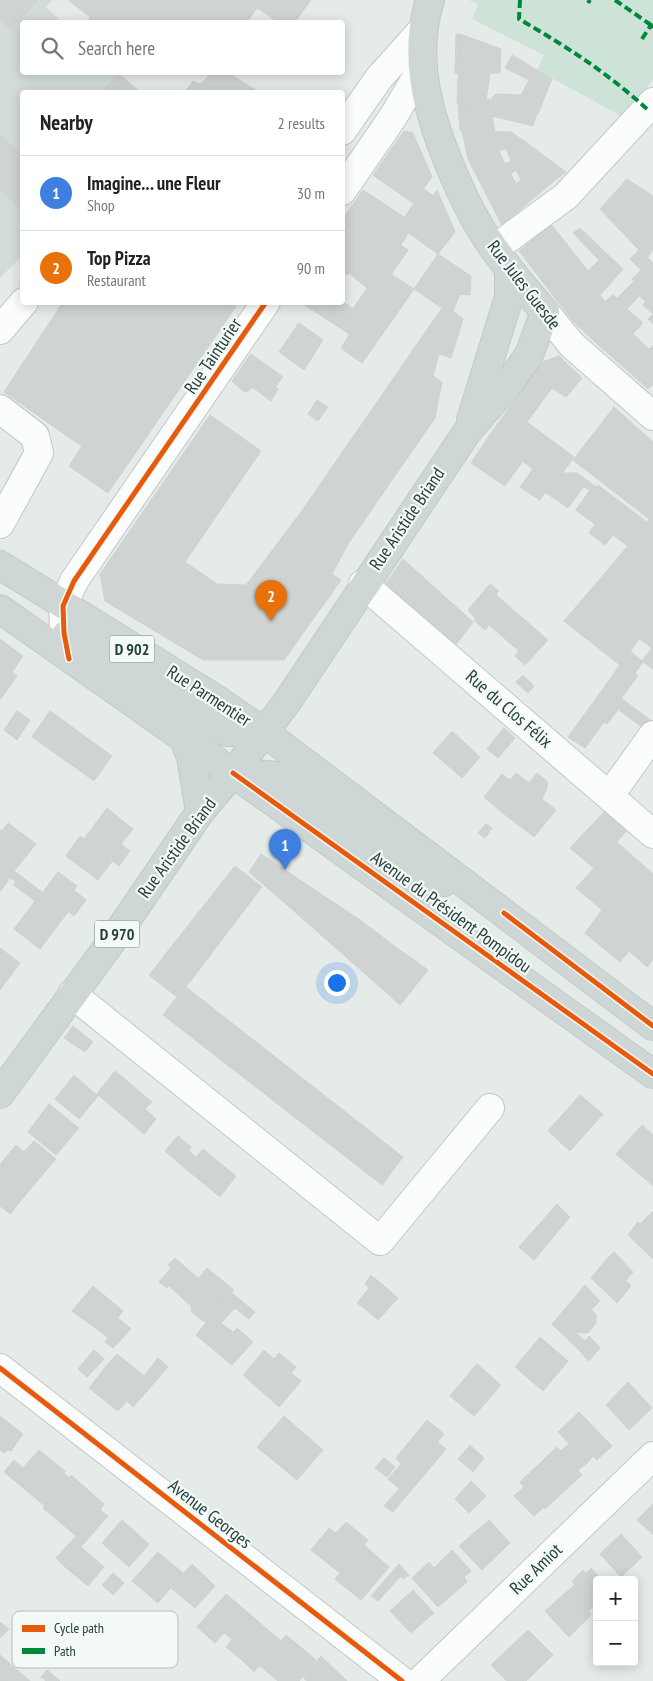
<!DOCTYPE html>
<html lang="en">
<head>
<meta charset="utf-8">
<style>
  :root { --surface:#fff; --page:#f2f2f2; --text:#222; --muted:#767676; --line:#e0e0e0; --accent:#b45309 }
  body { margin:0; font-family:"PT Sans Narrow",sans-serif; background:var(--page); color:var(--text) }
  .controls { position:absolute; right:15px; bottom:15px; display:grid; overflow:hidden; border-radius:5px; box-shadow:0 2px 12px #0003 }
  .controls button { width:45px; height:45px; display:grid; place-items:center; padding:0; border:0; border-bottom:1px solid var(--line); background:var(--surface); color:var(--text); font:25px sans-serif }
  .you { position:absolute; left:336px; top:982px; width:18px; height:18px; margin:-12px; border:4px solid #fff; border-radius:50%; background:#1a73e8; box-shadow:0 0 0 8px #1a73e833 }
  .badge { display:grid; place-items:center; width:32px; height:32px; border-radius:50%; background:var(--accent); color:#fff; font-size:16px; font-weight:700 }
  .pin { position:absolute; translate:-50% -41px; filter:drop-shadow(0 1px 2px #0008) }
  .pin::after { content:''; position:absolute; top:26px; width:18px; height:15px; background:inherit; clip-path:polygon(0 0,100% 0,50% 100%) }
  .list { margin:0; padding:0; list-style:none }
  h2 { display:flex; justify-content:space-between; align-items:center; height:65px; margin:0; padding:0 20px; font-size:21px }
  h2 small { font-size:16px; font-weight:400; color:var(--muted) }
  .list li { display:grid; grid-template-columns:32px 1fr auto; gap:15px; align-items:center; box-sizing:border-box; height:75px; padding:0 20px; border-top:1px solid var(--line) }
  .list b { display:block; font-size:19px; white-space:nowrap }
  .list p { margin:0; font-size:16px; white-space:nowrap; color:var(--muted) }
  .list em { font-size:16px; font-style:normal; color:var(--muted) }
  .icon { flex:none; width:28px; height:28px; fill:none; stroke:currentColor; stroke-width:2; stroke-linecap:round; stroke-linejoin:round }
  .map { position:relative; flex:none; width:653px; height:1681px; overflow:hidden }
  .search { position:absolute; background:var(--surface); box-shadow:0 2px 12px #0003; left:20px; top:20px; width:325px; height:55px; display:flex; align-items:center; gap:12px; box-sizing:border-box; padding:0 18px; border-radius:5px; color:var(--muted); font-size:19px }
  .panel { position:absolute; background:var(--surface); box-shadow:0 2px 12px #0003; left:20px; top:90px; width:325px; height:215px; border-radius:5px }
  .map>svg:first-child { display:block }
  .built { fill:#d3dcd9 }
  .green { fill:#cee3d8 }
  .building { fill:#cfd4d3; stroke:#ced3d2; fill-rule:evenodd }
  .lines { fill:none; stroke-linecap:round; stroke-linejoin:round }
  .minor-casing { stroke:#c2c8c6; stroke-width:30 }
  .major-casing { stroke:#c1cac8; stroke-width:30 }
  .minor { stroke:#fbfcfc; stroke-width:28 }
  .major { stroke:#ced7d5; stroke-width:28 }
  .quiet { stroke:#00873e; stroke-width:4; stroke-dasharray:8 4; stroke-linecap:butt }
  .cycleway-casing { stroke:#f3f9f7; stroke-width:8 }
  .cycleway { stroke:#e8590c; stroke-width:5 }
  .labels { text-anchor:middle; stroke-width:4.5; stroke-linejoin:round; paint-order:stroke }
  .shield { fill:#f3f9f7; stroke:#617673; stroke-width:1 }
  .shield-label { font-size:16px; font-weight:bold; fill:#233e3b }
  .street-label { font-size:18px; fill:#233e3b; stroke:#f3f9f7 }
  .key { fill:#f3f9f7; stroke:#b5c1bf; stroke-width:1 }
  .key-label { font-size:14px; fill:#233e3b }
</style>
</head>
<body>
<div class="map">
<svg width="653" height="1681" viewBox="0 0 653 1681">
  <rect width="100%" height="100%" fill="#e5ebe9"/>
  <!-- built -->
  <path class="built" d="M0,0h52l-6,7 16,15h-40v50l96,1 22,19h-118v164l-22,22z"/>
  <!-- green -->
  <path class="green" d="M469,0h184v80l-30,37 -86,-47 7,-15 -72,-36 6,-15z"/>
  <!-- building -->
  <path class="building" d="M0,0h38l-27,29 -11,-9z
    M68,0h177l12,8 -10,14h-153l-5,-3 1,-2z
    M245,0h66l-16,22h-17z
    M456,34h4l-1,39h-4z
    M460,34l41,15 -1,24h-10l-5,36 -28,-6z
    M512,55l40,24 -14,35 -48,-14 6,-6 25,1 8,-15 -24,-12z
    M207,72h20l32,20h-74l8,-11 7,3 8,-7z
    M119,74l21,18h-38z
    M488,99l49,14 -4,13 -41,-10 3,15h-35l-2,-28 27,6z
    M404,131l9,2 19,44 -19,26 -40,-28z
    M462,131l49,1 16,11 -59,16z
    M0,135l22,20v56l-22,-21z
    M527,143l39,29 -12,9 -15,-16 -14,10 -14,-15 -5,-11z
    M499,151l6,13 8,-4 12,15 14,-10 15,16 -52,44 -34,-66zM516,170l5,10 -5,4 -5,-10z
    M627,179l26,17v29l-13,13 6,5 -7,7 -39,-41z
    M424,189l9,7 -18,26 -9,-7z
    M363,190l41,27 -31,45 -31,-20v-22z
    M437,190l18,42 -17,22 -29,-21z
    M406,215l9,7 -14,23 -11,-7z
    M551,224l37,47 11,-11 -26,-27 7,-5 43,41 -23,26 -28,25 -53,-69z
    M653,225v25l-13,-12z
    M390,238l18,12 -17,25 -18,-13z
    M342,242l72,47 -42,60 -72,-47 42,-1 11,8 14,-21 -18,-15 -2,2 -5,-3z
    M646,243l7,7 -6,8 -8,-8z
    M639,250l14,13v18l-57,62 -24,-23 28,-25 5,7 8,-7 4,3 17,-17 -2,-2 9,-9 -11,-11z
    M438,254l33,22 -1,19 -10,-1 -7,17 10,8 -12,39 -12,-4 -6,22 9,6 -7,36 -87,126 -47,-32 141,-204 -28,-19z
    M653,281v43l-5,-5 5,-5 -10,-9 3,-4 -7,-5z
    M63,302h176l-118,172 -4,-3 -9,9 -10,-3 -10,-9 -2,-3 7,-11 -89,-62z
    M627,309l16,14 -31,34 -16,-14z
    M299,323l24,17 -19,30 -25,-18z
    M633,334l16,15 -22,21 -15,-13z
    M349,335l23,14 -10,14 -21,-15z
    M653,345v39l-5,5 -21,-19z
    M251,354l32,23 -8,10 3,2 -7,12 -19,-14 -4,5 -5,-1 -11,-10z
    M559,356l23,22 -16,19 -14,-9 -25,34 47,35 -20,28 -65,-49 53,-74z
    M317,400l11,7 -10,14 -10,-7z
    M614,407l39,35v72l-4,5 -76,-59z
    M210,415l51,36 -76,111 32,22 29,1 55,-73 47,32 -16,30 9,6 -57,80h-81l-98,-59 -5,-27z
    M489,436l34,25 -18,25 -34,-23z
    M82,446l11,8 -7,11 12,12 10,3 9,-9 4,3 -13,19 -39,-27z
    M533,469l18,14 -11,17 -20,-13z
    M563,473h14l11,8 -20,27 -23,-16 6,-9 3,2z
    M588,481l39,29 -3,4 18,14 -14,18 -15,-11 -8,10 -16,-12 6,-9 -19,-14 14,-20 -6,-3z
    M598,485l49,37 -5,6 -18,-14 3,-4 -31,-23z
    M653,514v107l-33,44 -56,-44 64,-75z
    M403,559l70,63 -21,28 -70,-61z
    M490,584l9,7 -23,28 -8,-9z
    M496,595l52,45 -23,25 -10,-9 4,-5 -30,-26 -4,5 -11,-10z
    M653,621v48l-11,-8 10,-13 -12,-9z
    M0,639l23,17 -11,16 -12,-8z
    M630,651l13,11 -8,11 3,3 -17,22 -16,-12z
    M0,664l17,12 -17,24z
    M523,675l11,11 -6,7 -12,-11z
    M605,686l20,15 -18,23 -3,-2 -19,26 -17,-11z
    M625,701l28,21 -6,9 -28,-21z
    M17,711l13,9 -13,20 -13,-10z
    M50,711l62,45 -18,25 -62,-44z
    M504,728l11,10 -17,20 -11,-9z
    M452,731l28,26 -18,21 -29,-25z
    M516,773l13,10 -25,31 -20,-17 18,-23 8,6z
    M537,773l10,8v7l-5,11 14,11 -22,27 -30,-23z
    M107,808l26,21 -12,15 9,7 -11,15 -35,-27z
    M606,810l21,20 -33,38 -24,-20z
    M8,823l28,21 -22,27 -14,-11v-30l2,1z
    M486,824l6,4 -7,10 -7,-5z
    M80,836l33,24 -15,20 -32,-24z
    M617,842l36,32v85l-6,8 -18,-16 -9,11 -35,-29 17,-23 -26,-22z
    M261,854l60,40 -18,25 -54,-47z
    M0,860l68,52 -28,37 -26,-20 21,-28 -21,-16 2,-4 -6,-3 -10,14z
    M235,866l27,21 -76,100 217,170 -21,28 -219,-170 14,-18 -28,-22z
    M58,872l19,14 -3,4 12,10 -12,16 -31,-24z
    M321,894l38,25 -22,30 -34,-30z
    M359,919l38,29 -25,32 -35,-31z
    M0,948l20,15 -20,27z
    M397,948l20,14 -29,32 -16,-14z
    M417,962l11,8 -28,35 -12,-11z
    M73,1026l20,16 -8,10 -21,-14z
    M115,1071l37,31 -7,7 11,10 -12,15 -47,-40z
    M74,1075l24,21 -19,23 -24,-20z
    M580,1095l23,19 -33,37 -22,-20z
    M49,1104l30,24 -23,27 -28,-23z
    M642,1125l11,10v51l-37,-32z
    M178,1136l13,11 -2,4 7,6 -10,12 -21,-18z
    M34,1141l22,18 -24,28 -30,-25 14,-17 8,7z
    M203,1149l33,27 -16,21 -34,-28z
    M2,1162l30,25 -22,27 -10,-8v-41z
    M557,1204l13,13 -36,43 -15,-13z
    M653,1211v24l-13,-11z
    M638,1222l15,13v24l-25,-24z
    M614,1252l19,20 -7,8 -20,-20z
    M175,1258l10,9 -6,6 -11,-8z
    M606,1260l25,26 -14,17 -26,-25z
    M185,1267l40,33 -19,23 -14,-11 -1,-6 -22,-20z
    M171,1268l8,5 -12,15 -8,-6z
    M207,1268l27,22 -9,10 -26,-22z
    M371,1275l12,10 -19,23 -7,-5 12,-15 -4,-4z
    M383,1285l15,13 -20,22 -14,-12z
    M585,1285l15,16 -9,9 5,4v9l-8,10h-9l-6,-3 12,11 4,-5 4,4 -12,12 -29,-28z
    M93,1286l30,25 -18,24 -33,-24z
    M232,1293l23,19 -6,7 -24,-19z
    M225,1300l10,8 -14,15 12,9 4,-4 16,14 -21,23 -36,-30z
    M117,1318l5,3 -14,17 -3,-3z
    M122,1321l9,8 -18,19 -8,-6z
    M540,1337l28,24 -25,30 -28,-24z
    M593,1340l7,8 -11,13 -8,-8z
    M94,1350l10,9 -17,18 -9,-8z
    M264,1350l10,9 5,-6 17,14 -5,6 10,8 -22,26 -36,-32z
    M117,1354l27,22 -8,11 -29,-22z
    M158,1358l10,9 -35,40 -6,-6 -9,10 -29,-23 18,-23 29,22z
    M477,1364l24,21 -27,31 -24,-20z
    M628,1382l24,26 -23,22 -23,-25z
    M579,1412l33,34 -15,14 -4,-4 -6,7 -29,-31z
    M0,1416l23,18 -12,17 -3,-1 -4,3 -4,-3z
    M284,1416l39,34 -26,30 -40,-33z
    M427,1420l17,14 -32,39 8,7 -13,15 -19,-16 13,-15 -5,-6z
    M437,1442l9,7 -26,31 -8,-7z
    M569,1444l18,19 -9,7 -17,-19z
    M470,1445l14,13 -11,14 -15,-13z
    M557,1447l4,4 -37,36 -4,-5z
    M39,1450l26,21 -1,2 5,5 -24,28 -41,-34 10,-12 9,8z
    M561,1451l21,24 -37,34 -21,-22z
    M384,1458l11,9 -8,10 -12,-9z
    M71,1475l33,29 -4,6 8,6 -44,50 -8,-8 20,-22 -33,-28z
    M471,1481l15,15 -17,17 -14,-14z
    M524,1487l20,20 -10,9 -20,-20z
    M399,1489l8,6 -14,17 -9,-6z
    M653,1504v31l-16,-15z
    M122,1520l27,24 -20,23 -27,-24z
    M489,1520l21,23 -28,27 -23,-24z
    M346,1522l22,18 -28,33 -29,-23 18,-22 7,5z
    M621,1534l21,23 -21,20 -21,-23z
    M364,1545l25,22 -28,33 -26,-21z
    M81,1547l23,20 -16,19 -24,-20z
    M452,1550l19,21 -7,6 3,5 -29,25 -26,-29 17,-16 5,6z
    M158,1552l25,21 -25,30 -26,-22z
    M192,1564l23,22 -20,22 -24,-20z
    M399,1564l10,11 -6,4 -2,-3 -23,25 -7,-5z
    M591,1568l11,12h-5v23l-9,8 3,4 -4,4 -23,-25 11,-9 -3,-4 11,-11 3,3z
    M113,1573l11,10 -11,12 -11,-10z
    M413,1590l21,23 -23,20 -21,-22z
    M226,1594l26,22 -20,23 -8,-6 -9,10 -18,-16z
    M564,1594l23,25 -18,18 -24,-26z
    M252,1616l29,25 -27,31 -12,-12 8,-10 -16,-13z
    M0,1622l9,7 -9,9z
    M528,1630l25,25 -27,26h-19l-16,-16z
    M286,1635l30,25 -17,21h-21l-18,-15z
    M234,1637l16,13 -8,10 -16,-13z
    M0,1655l30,26h-30z
    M321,1656l26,25h-40l-4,-4z
    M47,1670l13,11h-14l-5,-4z"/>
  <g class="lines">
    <!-- minor casing -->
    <g class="minor-casing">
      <path id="minor" d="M342,131l37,-53 44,-49
        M342,191l51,-74 30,-51
        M494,249l72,-53 87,-94
        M545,312l27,33 81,71
        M0,330l24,-28
        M0,409l35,27 4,17 -39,71
        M363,584l290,250
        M64,627l-1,-21 11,-25 192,-279
        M610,795l43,-60
        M72,994l308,247 110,-133
        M0,1368l402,313
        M420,1681l233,-225"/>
    </g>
    <!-- major casing -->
    <g class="major-casing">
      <path id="major" d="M471,420l38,-123v-27
        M0,565l211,131 53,36 389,294
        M0,609l233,164 420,301
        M66,635l131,85 29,12h38
        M184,739l7,18 9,55
        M233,773l48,3 113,82 50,24
        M0,1094l117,-160 83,-122 33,-39 54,-71 180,-270 43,-50 19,-27 16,-43c-22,-25 -43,-50 -61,-78 -14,-22 -24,-44 -34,-68 -22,-53 -38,-109 -20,-166"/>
    </g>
    <!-- minor -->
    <use href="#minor" class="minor"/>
    <!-- major -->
    <use href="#major" class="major"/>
    <!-- quiet -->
    <path class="quiet" d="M520,0l-1,19c48,28 86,52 128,90
      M615,0l36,25 2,-3
      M588,3l2,-3
      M642,39l9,-14 2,3"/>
    <!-- cycleway casing -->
    <g class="cycleway-casing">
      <path id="cycleway" d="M69,659l-5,-26 -1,-27 11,-25 192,-279
        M233,773l420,301
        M504,913l149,113
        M0,1368l402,313"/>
    </g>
    <!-- cycleway -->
    <use href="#cycleway" class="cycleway"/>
  </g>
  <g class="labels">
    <!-- shield labels -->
    <g class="shield">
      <rect x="109.5" y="635.5" width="45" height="27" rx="4"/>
      <rect x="94.5" y="920.5" width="45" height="27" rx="4"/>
    </g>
    <g class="shield-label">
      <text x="132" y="655">D 902</text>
      <text x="117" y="940">D 970</text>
    </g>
    <!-- street labels -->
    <g class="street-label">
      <text transform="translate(524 285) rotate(52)" y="6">Rue Jules Guesde</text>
      <text transform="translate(213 356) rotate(-56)" y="6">Rue Tainturier</text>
      <text transform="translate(407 519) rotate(-56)" y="6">Rue Aristide Briand</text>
      <text transform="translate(209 696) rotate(33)" y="6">Rue Parmentier</text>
      <text transform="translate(509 709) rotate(41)" y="6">Rue du Clos Félix</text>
      <text transform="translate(177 848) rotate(-54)" y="6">Rue Aristide Briand</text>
      <text transform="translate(451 912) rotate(36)" y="6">Avenue du Président Pompidou</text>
      <text transform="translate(210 1514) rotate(38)" y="6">Avenue Georges</text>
      <text transform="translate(536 1569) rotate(-44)" y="6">Rue Amiot</text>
    </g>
  </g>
  <!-- legend -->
  <rect x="12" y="1611" width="166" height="57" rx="8" class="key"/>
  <rect x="22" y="1625" width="23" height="7" fill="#e8590c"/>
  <rect x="22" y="1648" width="23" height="6" fill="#00873e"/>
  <g class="key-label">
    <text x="54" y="1633">Cycle path</text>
    <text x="54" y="1656">Path</text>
  </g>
</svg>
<div class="controls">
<button>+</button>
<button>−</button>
</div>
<div class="you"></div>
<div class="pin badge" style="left:285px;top:870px;background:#3f7fe0">1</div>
<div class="pin badge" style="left:271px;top:621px;background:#e8710a">2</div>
<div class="search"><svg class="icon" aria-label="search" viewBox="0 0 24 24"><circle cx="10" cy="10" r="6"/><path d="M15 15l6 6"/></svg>Search here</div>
<section class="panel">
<h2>Nearby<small>2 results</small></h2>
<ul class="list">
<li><span class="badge" style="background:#3f7fe0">1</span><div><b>Imagine... une Fleur</b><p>Shop</p></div><em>30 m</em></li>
<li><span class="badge" style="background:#e8710a">2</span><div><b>Top Pizza</b><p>Restaurant</p></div><em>90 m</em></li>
</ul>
</section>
</div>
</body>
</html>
